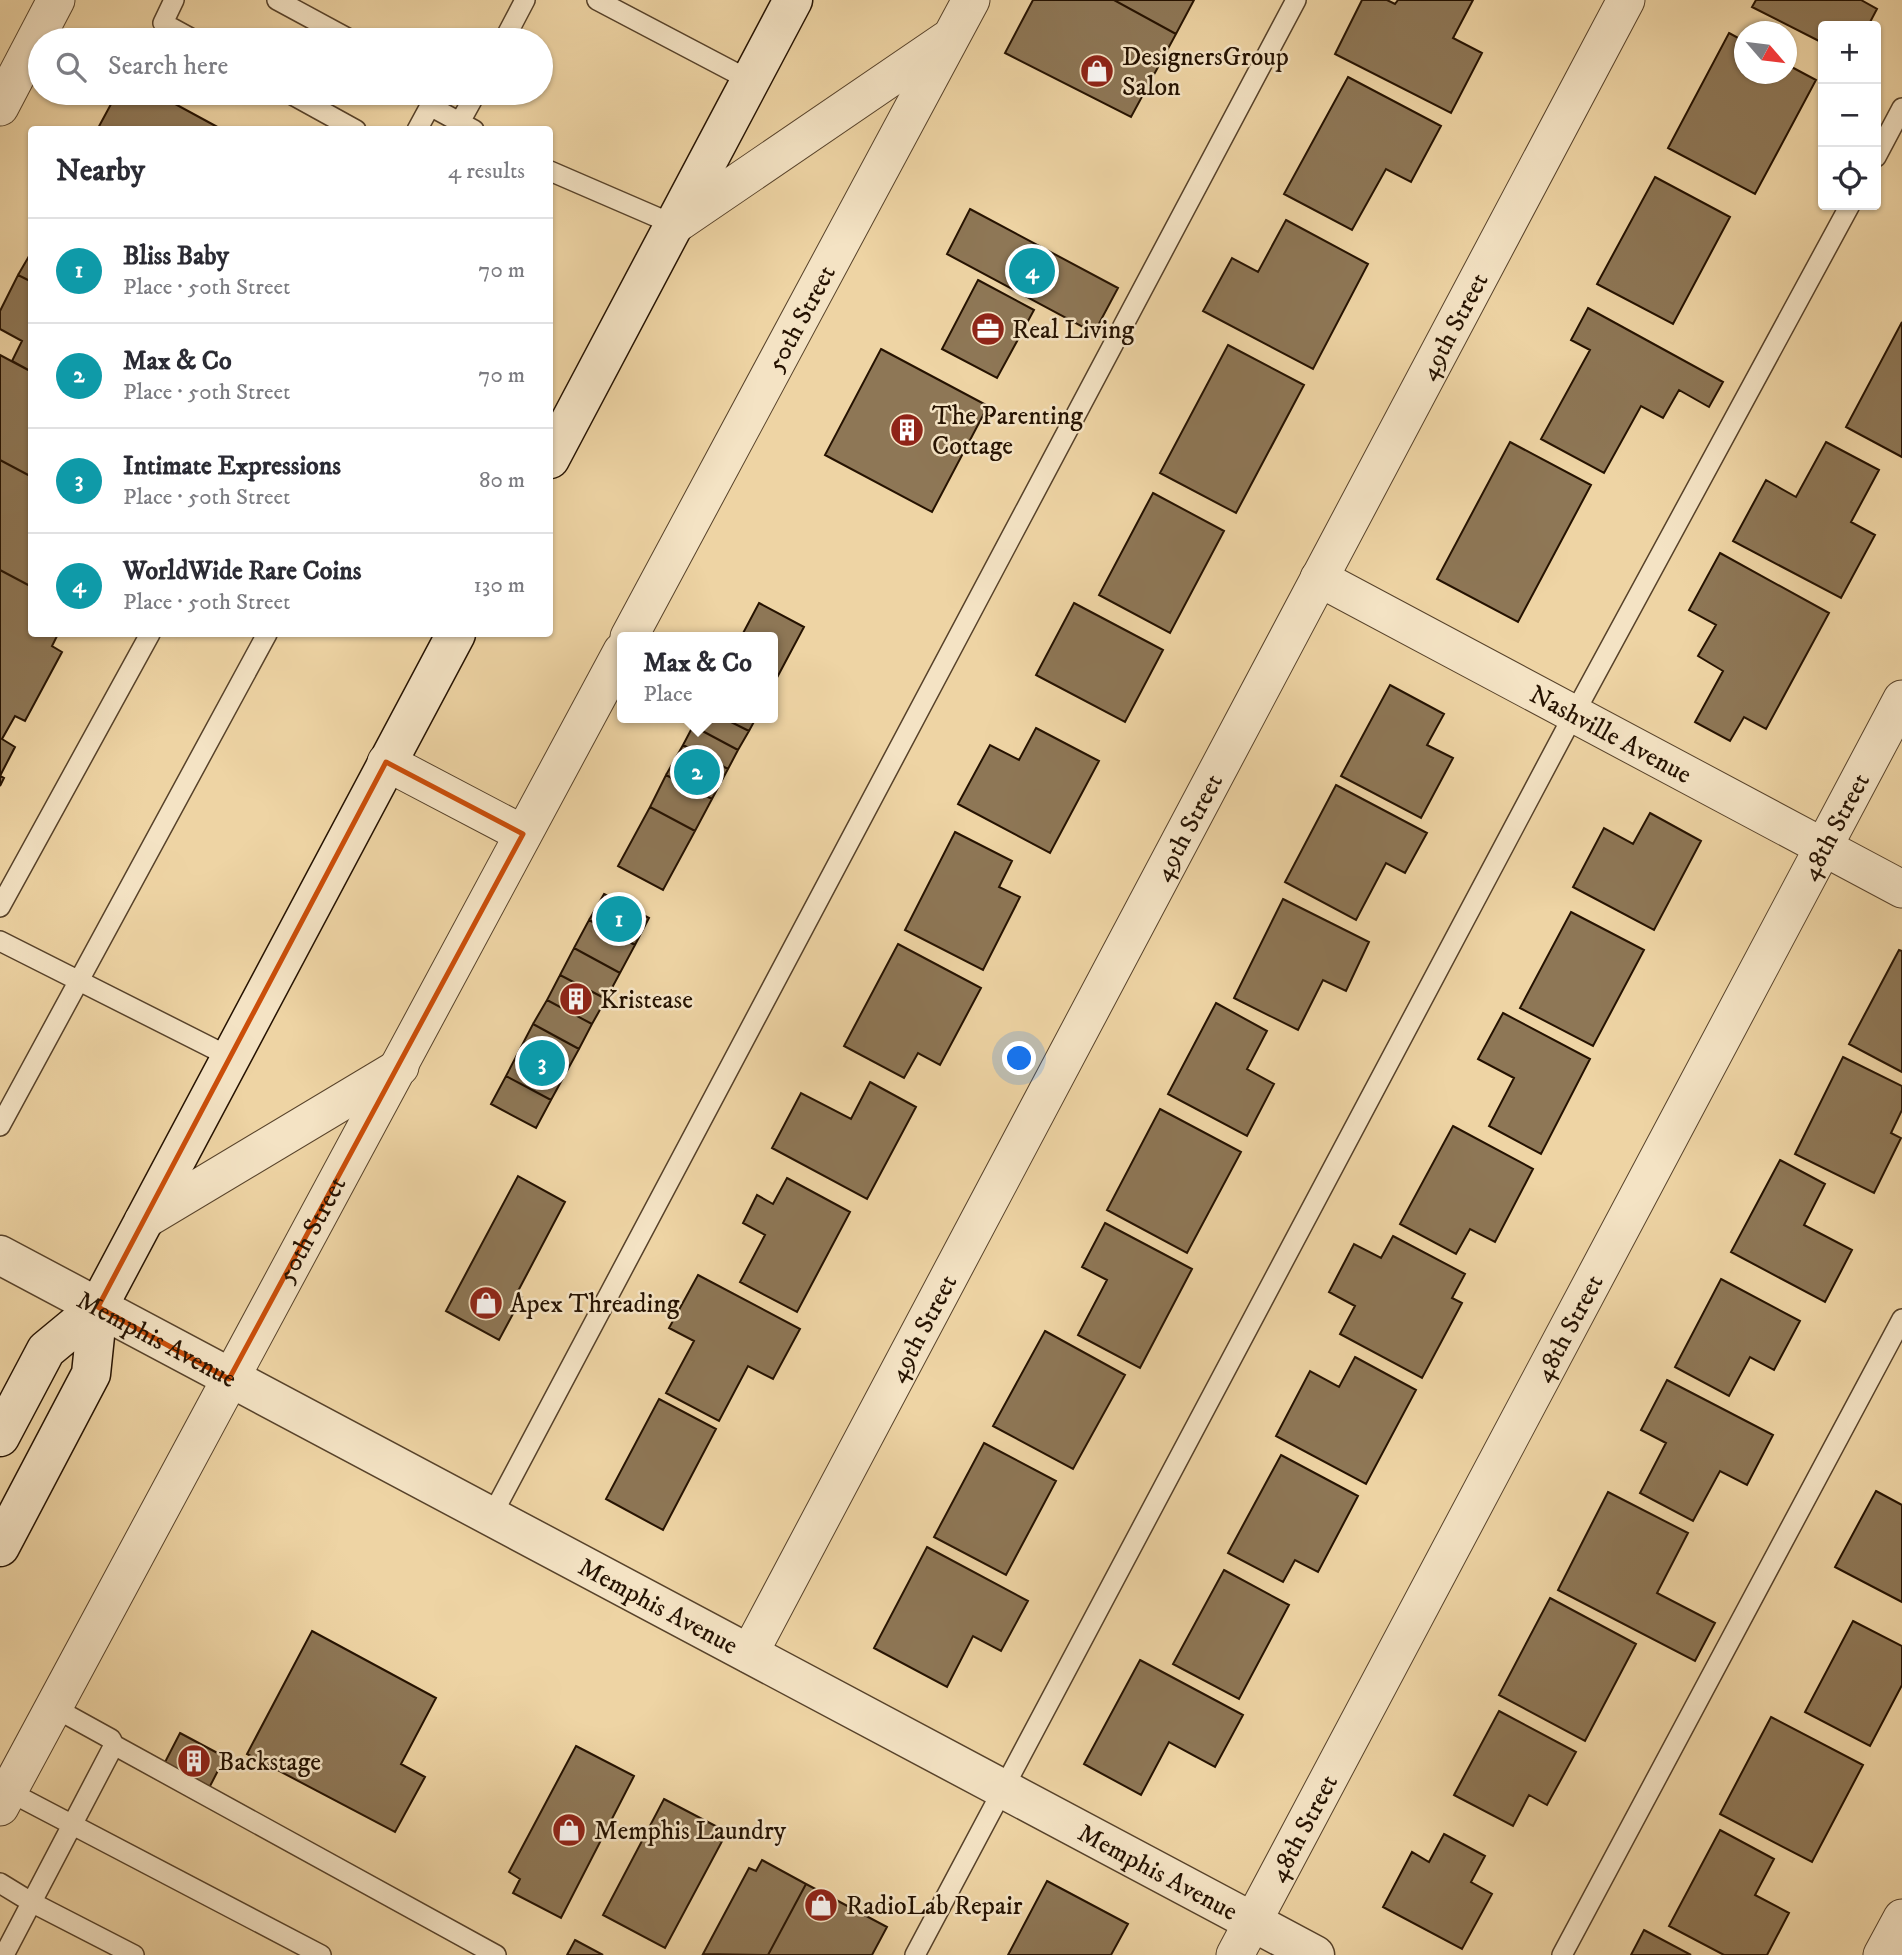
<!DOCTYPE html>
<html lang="en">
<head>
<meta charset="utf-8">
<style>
  :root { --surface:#fff; --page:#f2f2f3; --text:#2b2b33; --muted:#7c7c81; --line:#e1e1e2; --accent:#8f2418 }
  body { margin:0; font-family:"IM FELL DW Pica",serif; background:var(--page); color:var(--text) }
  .controls { position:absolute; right:21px; top:21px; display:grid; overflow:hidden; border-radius:7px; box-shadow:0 2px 5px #0004 }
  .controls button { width:63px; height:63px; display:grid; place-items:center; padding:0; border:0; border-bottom:2px solid var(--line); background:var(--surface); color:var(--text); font:35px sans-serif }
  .compass { position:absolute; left:1734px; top:21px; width:63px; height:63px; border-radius:50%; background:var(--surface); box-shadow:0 2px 5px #0004; rotate:118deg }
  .you { position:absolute; left:1020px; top:1059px; width:24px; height:24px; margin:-18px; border:5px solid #fff; border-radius:50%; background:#1a73e8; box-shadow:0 0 0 10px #1a73e833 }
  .badge { display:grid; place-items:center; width:46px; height:46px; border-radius:50%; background:var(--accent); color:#fff; font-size:23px; font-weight:700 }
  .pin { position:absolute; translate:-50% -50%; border:4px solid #fff; box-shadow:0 2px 7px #0006 }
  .popup { position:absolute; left:617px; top:632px; width:161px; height:91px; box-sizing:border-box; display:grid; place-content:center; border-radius:7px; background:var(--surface); filter:drop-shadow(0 2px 5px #0005); font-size:23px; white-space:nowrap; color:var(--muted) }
  .popup b { font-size:26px; color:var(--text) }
  .popup::after { content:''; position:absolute; left:50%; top:100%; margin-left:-14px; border:14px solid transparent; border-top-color:var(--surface) }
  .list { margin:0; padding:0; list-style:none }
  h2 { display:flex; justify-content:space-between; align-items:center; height:91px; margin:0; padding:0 28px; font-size:30px }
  h2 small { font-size:23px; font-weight:400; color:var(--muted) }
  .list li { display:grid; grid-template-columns:46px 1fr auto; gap:21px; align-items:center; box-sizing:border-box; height:105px; padding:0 28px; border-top:2px solid var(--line) }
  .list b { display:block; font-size:26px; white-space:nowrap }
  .list p { margin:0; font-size:23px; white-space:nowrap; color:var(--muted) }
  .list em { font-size:23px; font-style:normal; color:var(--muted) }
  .icon { flex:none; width:38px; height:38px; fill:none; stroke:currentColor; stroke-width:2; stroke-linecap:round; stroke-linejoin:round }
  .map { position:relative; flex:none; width:1902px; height:1955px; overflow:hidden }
  .search { position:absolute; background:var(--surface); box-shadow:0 2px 5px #0004; left:28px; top:28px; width:525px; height:77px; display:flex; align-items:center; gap:18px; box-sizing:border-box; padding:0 24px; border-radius:38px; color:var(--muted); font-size:26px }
  .panel { position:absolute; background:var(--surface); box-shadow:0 2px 5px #0004; left:28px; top:126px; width:525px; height:511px; border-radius:7px }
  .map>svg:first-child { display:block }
  .building { fill:#8e7756; stroke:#251201; stroke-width:2 }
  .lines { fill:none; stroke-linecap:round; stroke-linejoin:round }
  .service-casing { stroke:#57422a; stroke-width:22 }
  .minor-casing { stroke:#57422a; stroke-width:39 }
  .tertiary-casing { stroke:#57422a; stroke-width:41 }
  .secondary-casing { stroke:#251201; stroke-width:41 }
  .service { stroke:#f4e3c4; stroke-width:19 }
  .minor { stroke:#f4e3c4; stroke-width:37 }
  .tertiary { stroke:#f4e3c4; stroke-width:38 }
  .secondary { stroke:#f4e3c4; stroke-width:38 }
  .marked { fill:none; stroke:#cb4e0a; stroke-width:5; stroke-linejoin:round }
  .labels { text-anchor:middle; stroke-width:5; stroke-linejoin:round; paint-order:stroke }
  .poi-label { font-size:26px; fill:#251201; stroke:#f4e3c4; text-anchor:start }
  .street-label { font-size:26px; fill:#251201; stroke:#f4e3c4 }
</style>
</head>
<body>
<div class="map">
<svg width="1902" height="1955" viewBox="0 0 1902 1955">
  <rect width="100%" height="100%" fill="#eed4a4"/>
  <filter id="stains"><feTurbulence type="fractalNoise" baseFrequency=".00286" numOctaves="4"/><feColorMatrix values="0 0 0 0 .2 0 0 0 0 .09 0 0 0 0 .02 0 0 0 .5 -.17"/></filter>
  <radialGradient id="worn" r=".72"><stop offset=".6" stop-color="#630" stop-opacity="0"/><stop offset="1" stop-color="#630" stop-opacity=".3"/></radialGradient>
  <!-- building -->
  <path class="building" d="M1033,0h81l62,34 -45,83 -126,-64z
    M1114,0h80l-18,34z
    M1362,0h25l8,4 3,-4h75l-20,38 29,15 -31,60 -116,-59z
    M1756,0h105l16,9 -9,17h-45v17l-71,-36z
    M1729,33l15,8v33h42v-10l30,16 -61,114 -87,-46z
    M1348,77l93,49 -30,56 -25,-13 -34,61 -68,-36z
    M117,93h38l68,37h-126z
    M1655,177l75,40 -57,107 -76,-40z
    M970,209l148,79 -24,45 -147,-79z
    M1286,220l82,44 -55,105 -110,-58 29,-53 26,14z
    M32,251v31l-14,-7z
    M18,275l14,7v90l-20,-11 10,-20 -22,-12v-18z
    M978,280l56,30 -37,68 -55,-29z
    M1588,308l135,74 -14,25 -30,-17 -16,28 -22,-12 -37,67 -63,-34 49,-89 -19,-10z
    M1902,322v135l-56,-30z
    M1228,345l76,40 -68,128 -76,-40z
    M881,349l107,57 -56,106 -107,-57z
    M0,355l32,17v105l-32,-17z
    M1510,442l81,43 -73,137 -81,-43z
    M1826,442l53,28 -28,52 24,13 -34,63 -108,-57 33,-61 30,17z
    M0,460l32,17v110l-32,-17z
    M1153,493l71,38 -54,102 -71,-38z
    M1720,553l109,60 -63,116 -22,-12 -14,24 -35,-19 28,-51 -25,-15 18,-31 -27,-15z
    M0,570l32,17v47h26l-6,12 10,6 -37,69 -10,-5 -13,23 13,8 -15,29 4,2 -4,8z
    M759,603l45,24 -32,60v-50h-31z
    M1074,603l89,47 -38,72 -89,-47z
    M1390,685l54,29 -17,31 26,13 -32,60 -80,-42z
    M697,718h26l26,13 -11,19 -45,-24z
    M723,718h33l-7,13z
    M693,726l45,24 -10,19 -45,-24z
    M1036,728l63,33 -49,92 -92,-49 32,-59 29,15z
    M683,745l45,24 -16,30 -46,-24z
    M666,775l46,24 -17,32 -45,-24z
    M1336,785l91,48 -22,40 -19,-10 -30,57 -71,-38z
    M650,807l45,24 -32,59 -45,-24z
    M1650,813l51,28 -47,89 -81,-43 31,-59 29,16z
    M955,832l57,29 -13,26 21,10 -37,73 -78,-40z
    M604,894l45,24 -14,27 -46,-25z
    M1283,899l86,43 -23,49 -23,-11 -25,50 -64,-32z
    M1571,912l73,38 -51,96 -73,-38z
    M589,920l46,25 -15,28 -46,-25z
    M898,944l83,44 -41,77 -22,-12 -14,25 -60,-32z
    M574,948l46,25 -14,26 -46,-24z
    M1899,950l3,1v121l-53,-28z
    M560,975l46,24 -14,25 -45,-24z
    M547,1000l45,24 -13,25 -46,-25z
    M1216,1003l51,28 -20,38 27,15 -27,52 -79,-42z
    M1503,1013l87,46 -49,95 -52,-28 25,-48 -36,-19z
    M533,1024l46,25 -28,51 -45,-24z
    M1843,1057l59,29v24l-11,23 10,5 -27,55 -79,-39z
    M506,1076l45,24 -15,28 -45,-24z
    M870,1082l46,25 -49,92 -95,-51 29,-55 50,26z
    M1160,1109l81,43 -54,101 -80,-43z
    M1453,1126l80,43 -38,73 -25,-13 -14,25 -56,-30z
    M1780,1160l45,24 -21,41 48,25 -27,52 -94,-50z
    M518,1176l47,26 -48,91 5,4 -23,43 -53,-29z
    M787,1178l63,34 -53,100 -57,-30 25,-47 -22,-12 14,-28 16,9z
    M1105,1223l87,46 -52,99 -62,-33 29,-55 -25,-13z
    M1393,1236l72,38 -13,24 10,5 -40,75 -82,-44 15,-28 -26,-14 25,-48 27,14z
    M698,1275l102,54 -27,50 -25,-13 -29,55 -53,-28 28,-52 -25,-13z
    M1721,1279l79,42 -26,49 -24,-13 -21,39 -54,-29z
    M1045,1331l80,44 -52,94 -80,-43z
    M1355,1357l61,33 -50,94 -90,-48 34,-65 29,16z
    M1667,1380l106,55 -26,50 -27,-14 -27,50 -53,-28 26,-50 -25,-13z
    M659,1399l57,30 -53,101 -57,-31z
    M984,1443l72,38 -50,94 -72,-38z
    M1281,1455l77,41 -40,76 -23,-12 -12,22 -55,-29z
    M1876,1491l26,14v97l-67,-35z
    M1608,1492l80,41 -31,60 58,30 -20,38 -137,-71z
    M927,1547l101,54 -27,50 -28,-15 -26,51 -73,-39z
    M1224,1570l65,35 -50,94 -66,-35z
    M1550,1598l86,46 -51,97 -86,-46z
    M1853,1621l49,25v39l-32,61 -65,-34z
    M312,1631l124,67 -35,66 24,13 -30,55 -148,-78z
    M1140,1660l103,55 -28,52 -46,-25 -28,53 -57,-31z
    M1499,1711l77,41 -29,53 -18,-10 -16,31 -59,-31z
    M1771,1717l92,48 -51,97 -92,-48z
    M180,1733l45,24 -17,33 -45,-24z
    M576,1746l58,30 -73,142 -48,-25 7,-14 -11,-7z
    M664,1799l63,33 -62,116 -62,-33z
    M1720,1830l54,29 -19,36 34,18 -22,42h-43l-55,-29z
    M1444,1834l41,22 -14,26 21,12 -30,55 -79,-42 29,-55 17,10z
    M762,1860l44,24 -38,71 -65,-1 46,-86 7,3z
    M1047,1881l81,43 -17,31h-103z
    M806,1884l81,43 -15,28h-104z
    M1644,1930l47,25h-60z
    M575,1940l28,15h-36z"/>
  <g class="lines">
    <!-- service casing -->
    <g class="service-casing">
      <path id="service" d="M174,0l-11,23 31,17
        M277,0l74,40
        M597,0l154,81
        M504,40l21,-40
        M289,93l67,37
        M460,122l16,-29
        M417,130l13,-24 44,24
        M1876,157l26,-49
        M550,171l125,54
        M0,907l150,-273
        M0,941l230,116
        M0,1126l267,-492
        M491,1517l805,-1517
        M114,1745l382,210
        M8,1791l313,164
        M0,1883l31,19 103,53
        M4,1955l110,-210 -3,-6 -58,-32
        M915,1955l659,-1241 276,-509
        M1562,1955l340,-636"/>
    </g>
    <!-- minor casing -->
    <g class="minor-casing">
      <g id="minor">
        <path d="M0,107l56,-107"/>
        <path d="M675,225l271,-185"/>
        <path id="s1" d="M1319,578l583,311"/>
        <path id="s2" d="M629,637l342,-637"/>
        <path d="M386,762l137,72"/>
        <path d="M143,1221l257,-154"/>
        <path id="s3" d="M749,1654l877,-1654"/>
        <path id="s4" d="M0,1807l622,-1156"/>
        <path id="s5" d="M1235,1955l667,-1256"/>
        <path d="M1882,1955l20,-37"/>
      </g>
    </g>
    <!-- tertiary casing -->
    <g class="tertiary-casing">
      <g id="tertiary">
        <path id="s6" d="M0,1255l1315,700"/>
      </g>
    </g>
    <!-- secondary casing -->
    <g class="secondary-casing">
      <path id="secondary" d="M550,459l243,-459
        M0,1437l46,-87 52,-43 358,-673
        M0,1547l91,-173 7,-67"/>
    </g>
    <!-- service -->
    <use href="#service" class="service"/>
    <!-- minor -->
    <use href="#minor" class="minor"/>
    <!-- tertiary -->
    <use href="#tertiary" class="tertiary"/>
    <!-- secondary -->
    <use href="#secondary" class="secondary"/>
  </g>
  <!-- marked area -->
  <path class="marked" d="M386,762l137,72 -294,545 -131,-72z"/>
  <!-- icons -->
  <defs>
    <g id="shop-disc" transform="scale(1.75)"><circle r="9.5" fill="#8f2418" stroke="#f4e3c4"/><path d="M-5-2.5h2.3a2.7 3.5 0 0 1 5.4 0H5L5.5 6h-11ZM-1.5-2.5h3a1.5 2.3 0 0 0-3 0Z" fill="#fff"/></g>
    <g id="office-disc" transform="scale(1.75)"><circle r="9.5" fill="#8f2418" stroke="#f4e3c4"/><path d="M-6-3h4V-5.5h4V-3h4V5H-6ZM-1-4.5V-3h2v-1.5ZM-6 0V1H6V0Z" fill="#fff"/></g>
    <g id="building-disc" transform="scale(1.75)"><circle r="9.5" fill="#8f2418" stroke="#f4e3c4"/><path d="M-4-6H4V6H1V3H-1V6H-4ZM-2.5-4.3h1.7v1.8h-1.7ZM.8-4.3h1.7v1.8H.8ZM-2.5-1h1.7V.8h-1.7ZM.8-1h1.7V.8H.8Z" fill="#fff"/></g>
  </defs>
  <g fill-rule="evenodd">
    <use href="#shop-disc" x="1097" y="71"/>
    <use href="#office-disc" x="988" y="329"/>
    <use href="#building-disc" x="907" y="430"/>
    <use href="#building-disc" x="576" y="999"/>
    <use href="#shop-disc" x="486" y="1303"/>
    <use href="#building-disc" x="194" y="1761"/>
    <use href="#shop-disc" x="569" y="1830"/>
    <use href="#shop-disc" x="821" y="1905"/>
  </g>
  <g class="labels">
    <!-- poi labels -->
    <g class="poi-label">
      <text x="1122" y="65">DesignersGroup<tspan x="1122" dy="30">Salon</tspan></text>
      <text x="1012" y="338">Real Living</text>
      <text x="932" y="424">The Parenting<tspan x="932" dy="30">Cottage</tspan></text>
      <text x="600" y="1008">Kristease</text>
      <text x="510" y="1312">Apex Threading</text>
      <text x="218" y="1770">Backstage</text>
      <text x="594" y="1839">Memphis Laundry</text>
      <text x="846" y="1914">RadioLab Repair</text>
    </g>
    <!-- street labels -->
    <g class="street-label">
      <text dy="9" stroke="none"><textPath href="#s2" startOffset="362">50th Street</textPath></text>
      <text dy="9" stroke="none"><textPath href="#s3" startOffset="1503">49th Street</textPath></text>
      <text dy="9" stroke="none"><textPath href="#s1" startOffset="331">Nashville Avenue</textPath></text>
      <text dy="9" stroke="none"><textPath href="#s5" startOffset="1278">48th Street</textPath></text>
      <text dy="9" stroke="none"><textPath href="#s3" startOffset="936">49th Street</textPath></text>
      <text dy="9" stroke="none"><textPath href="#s4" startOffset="656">50th Street</textPath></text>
      <text dy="9" stroke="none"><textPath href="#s5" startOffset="710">48th Street</textPath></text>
      <text dy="9" stroke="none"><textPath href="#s3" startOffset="369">49th Street</textPath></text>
      <text dy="9" stroke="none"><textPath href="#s6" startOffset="178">Memphis Avenue</textPath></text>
      <text dy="9" stroke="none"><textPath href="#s6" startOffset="746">Memphis Avenue</textPath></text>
      <text dy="9" stroke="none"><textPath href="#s5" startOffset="144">48th Street</textPath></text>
      <text dy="9" stroke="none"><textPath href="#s6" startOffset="1312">Memphis Avenue</textPath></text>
    </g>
  </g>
  <rect width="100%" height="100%" filter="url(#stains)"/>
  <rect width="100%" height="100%" fill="url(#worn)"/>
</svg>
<div class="controls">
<button>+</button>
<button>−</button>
<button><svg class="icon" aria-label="locate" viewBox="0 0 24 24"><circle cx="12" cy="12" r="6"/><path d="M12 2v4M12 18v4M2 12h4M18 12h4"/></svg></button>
</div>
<svg class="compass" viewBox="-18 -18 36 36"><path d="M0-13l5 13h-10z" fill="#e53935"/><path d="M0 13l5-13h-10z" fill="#7c7c81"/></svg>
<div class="you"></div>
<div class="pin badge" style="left:619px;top:919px;background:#0f9aa8">1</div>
<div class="pin badge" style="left:697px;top:772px;background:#0f9aa8">2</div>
<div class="popup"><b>Max &amp; Co</b>Place</div>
<div class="pin badge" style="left:542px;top:1063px;background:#0f9aa8">3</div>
<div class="pin badge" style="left:1032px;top:271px;background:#0f9aa8">4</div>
<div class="search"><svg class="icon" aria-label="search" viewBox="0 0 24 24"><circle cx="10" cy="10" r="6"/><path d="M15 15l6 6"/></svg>Search here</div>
<section class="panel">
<h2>Nearby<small>4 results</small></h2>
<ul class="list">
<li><span class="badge" style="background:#0f9aa8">1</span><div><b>Bliss Baby</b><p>Place · 50th Street</p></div><em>70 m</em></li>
<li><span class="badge" style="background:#0f9aa8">2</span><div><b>Max &amp; Co</b><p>Place · 50th Street</p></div><em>70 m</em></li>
<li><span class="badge" style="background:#0f9aa8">3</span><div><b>Intimate Expressions</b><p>Place · 50th Street</p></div><em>80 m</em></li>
<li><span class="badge" style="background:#0f9aa8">4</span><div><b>WorldWide Rare Coins</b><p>Place · 50th Street</p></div><em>130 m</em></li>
</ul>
</section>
</div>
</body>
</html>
